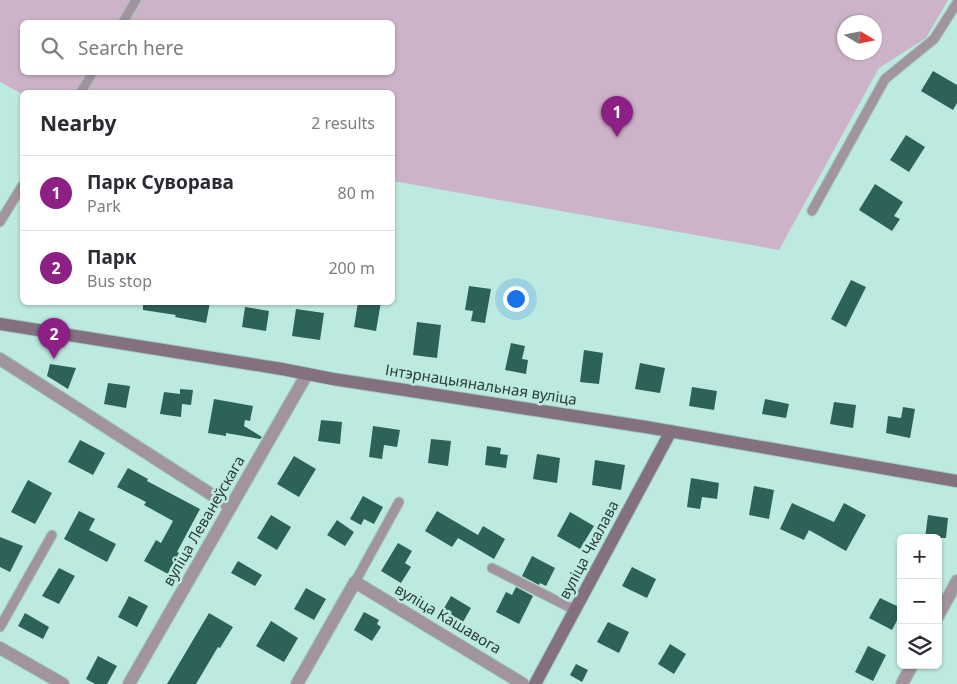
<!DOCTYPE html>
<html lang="en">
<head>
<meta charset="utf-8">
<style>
  :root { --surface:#fff; --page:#f2f2f3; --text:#2b2b33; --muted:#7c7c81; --line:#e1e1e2; --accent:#8c2084 }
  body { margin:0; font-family:"Noto Sans",sans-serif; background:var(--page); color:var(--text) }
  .controls { position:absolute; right:15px; bottom:15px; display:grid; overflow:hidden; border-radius:8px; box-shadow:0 1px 4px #0004 }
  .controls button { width:45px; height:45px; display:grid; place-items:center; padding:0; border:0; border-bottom:1px solid var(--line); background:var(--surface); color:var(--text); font:25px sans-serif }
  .compass { position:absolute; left:837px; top:15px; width:45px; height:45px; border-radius:50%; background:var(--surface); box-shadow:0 1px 4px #0004; rotate:100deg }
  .you { position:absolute; left:515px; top:298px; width:18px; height:18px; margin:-12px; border:4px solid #fff; border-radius:50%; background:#1a73e8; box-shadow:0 0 0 8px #1a73e833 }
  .badge { display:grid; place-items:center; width:32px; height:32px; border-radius:50%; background:var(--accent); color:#fff; font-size:16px; font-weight:700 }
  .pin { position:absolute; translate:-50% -41px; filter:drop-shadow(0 1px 2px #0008) }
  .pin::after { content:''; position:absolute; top:26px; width:18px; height:15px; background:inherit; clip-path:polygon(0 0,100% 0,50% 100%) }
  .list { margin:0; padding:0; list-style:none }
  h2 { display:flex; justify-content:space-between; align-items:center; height:65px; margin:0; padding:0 20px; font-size:21px }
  h2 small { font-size:16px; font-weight:400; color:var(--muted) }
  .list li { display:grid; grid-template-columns:32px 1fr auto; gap:15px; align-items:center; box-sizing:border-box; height:75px; padding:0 20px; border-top:1px solid var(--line) }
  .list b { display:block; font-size:19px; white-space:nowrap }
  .list p { margin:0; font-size:16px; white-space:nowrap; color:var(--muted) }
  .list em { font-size:16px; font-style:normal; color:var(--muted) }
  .icon { flex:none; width:28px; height:28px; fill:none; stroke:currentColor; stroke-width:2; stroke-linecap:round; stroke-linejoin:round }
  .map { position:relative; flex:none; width:957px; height:684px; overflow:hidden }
  .search { position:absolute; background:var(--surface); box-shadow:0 1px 4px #0004; left:20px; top:20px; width:375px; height:55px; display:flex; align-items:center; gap:12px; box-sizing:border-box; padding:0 18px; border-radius:8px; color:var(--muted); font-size:19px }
  .panel { position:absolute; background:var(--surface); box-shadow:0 1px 4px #0004; left:20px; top:90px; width:375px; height:215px; border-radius:8px }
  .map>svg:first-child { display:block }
  .green { fill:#cdb3c9; fill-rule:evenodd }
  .building { fill:#2d6259 }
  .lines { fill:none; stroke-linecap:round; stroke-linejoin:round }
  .service-casing { stroke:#a0c7be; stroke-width:11 }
  .minor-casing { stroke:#a0c7be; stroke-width:14 }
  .secondary-casing { stroke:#a0c7be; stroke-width:14 }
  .service { stroke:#a1949f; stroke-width:9 }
  .minor { stroke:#a1949f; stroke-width:12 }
  .secondary { stroke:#837080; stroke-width:12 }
  .labels { text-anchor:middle; stroke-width:5; stroke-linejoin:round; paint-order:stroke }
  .street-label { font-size:15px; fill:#2a3c38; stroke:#bdeae0 }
</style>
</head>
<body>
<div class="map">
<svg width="957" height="684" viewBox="0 0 957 684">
  <rect width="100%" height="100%" fill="#bdeae0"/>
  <!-- green -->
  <path class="green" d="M0,0h948l-22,38 -47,30 -100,182 -386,-69 -1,-89h-370v2l-22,-12zM22,22h370v50h-370zM844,22h30v30h-30z"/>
  <!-- building -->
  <path class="building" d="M933,71l24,14v18l-4,7 -32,-19z
    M906,135l19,12 -16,25 -19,-12z
    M875,184l28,18 -9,14 6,3 -8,12 -33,-21z
    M851,280l15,7 -20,40 -15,-8z
    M469,286l22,3 -6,34 -14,-2 2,-10 -8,-1z
    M143,302h67l-4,21 -31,-6 1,-2 -33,-5z
    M358,302h23l-5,29 -22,-4z
    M245,307l24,4 -3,20 -24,-4z
    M296,309l28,4 -4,27 -28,-4z
    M417,322l24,3 -4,33 -24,-3z
    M511,343l14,3 -3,13 6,1 -2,14 -21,-4z
    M584,350l19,3 -4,31 -19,-2z
    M640,363l25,5 -5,25 -25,-4z
    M50,364l26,4 -8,21 -21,-13z
    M108,383l22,3 -4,22 -22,-4z
    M692,387l25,4 -3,19 -25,-4z
    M180,389l13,1 -2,15 -9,-1 -1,13 -21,-3 4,-22 16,2z
    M214,399l39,7 -3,15 -5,-1 -1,6 18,11 -2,2 -34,-6v3l-18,-3z
    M765,399l24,5 -3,14 -24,-4z
    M834,402l22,3 -3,23 -23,-4z
    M903,407l12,2 -5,29 -24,-5 2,-17 13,2z
    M321,420l21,2 -2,22 -22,-3z
    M373,426l27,4 -3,17 -13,-2 -2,14 -13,-2z
    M431,439l20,2 -3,25 -20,-3z
    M80,440l25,13 -12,22 -25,-13z
    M487,446l14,2 -1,6 8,1 -2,13 -21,-3z
    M537,454l23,4 -3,25 -24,-4z
    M294,456l22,13 -17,28 -22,-13z
    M595,460l30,5 -4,25 -29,-5z
    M128,468l20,11 -1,2 53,28 -23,43 2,1 -11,21 -24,-13 12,-21 5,3 12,-22 -29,-16 2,-3 -29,-15z
    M691,478l28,5 -2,16 -15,-2 -2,12 -13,-2z
    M28,480l24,13 -17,31 -24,-12z
    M754,486l20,4 -5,29 -20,-4z
    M363,496l20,11 -9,17 -10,-5 -3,6 -11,-6z
    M792,503l42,19 10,-19 22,12 -20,36 -37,-21 -5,10 -24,-11z
    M79,511l16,8 -6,11 27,14 -9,18 -43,-23z
    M437,511l41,24 5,-9 22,13 -11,20 -36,-21 -6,9 -27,-16z
    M570,512l24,14 -14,23 -23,-13z
    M271,515l20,12 -14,23 -20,-12z
    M928,515l20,3 -2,20h-21z
    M337,520l17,12 -9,14 -18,-11z
    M0,537l23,9 -13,26 -10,-5z
    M398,543l14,8 -7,12 6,4 -10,16 -20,-12z
    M532,556l23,12 -9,18 -6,-3 -1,2 -17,-9z
    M238,561l24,14 -7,11 -24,-13z
    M632,567l24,12 -9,19 -25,-12z
    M59,568l16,8 -16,28 -17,-8z
    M516,587l17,9 -14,28 -23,-12 10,-20 6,3z
    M306,588l20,11 -12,21 -20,-11z
    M129,596l19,10 -11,21 -19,-10z
    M451,596l20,12 -8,14 -20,-12z
    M880,598l21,10v5l-9,17 -23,-12z
    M364,612l15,8 -2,4 4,3 -9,14 -18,-11z
    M25,613l24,14 -6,12 -25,-13z
    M209,613l24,14 -13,21 -2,-1 -22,37h-29z
    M271,621l27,17 -14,24 -28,-16z
    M608,622l21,10 -10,21 -22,-11z
    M670,644l16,10 -12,20 -16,-10z
    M868,646l18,9 -13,26 -18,-9z
    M98,656l19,10 -10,18h-12l-9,-5z
    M576,664l12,6 -6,12 -12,-7z"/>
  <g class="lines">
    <!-- service casing -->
    <g class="service-casing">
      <path id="service" d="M123,22l13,-22
        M81,92l12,-20
        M812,211l73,-132 49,-40 23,-36
        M0,222l22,-36
        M492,568l83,42
        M355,582l44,-80
        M0,627l52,-92"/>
    </g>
    <!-- minor casing -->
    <g class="minor-casing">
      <path id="minor" d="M0,359l231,148
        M938,616l19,-35
        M0,648l63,36
        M129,684l178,-310
        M297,684l58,-102 168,102
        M902,684l10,-19"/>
    </g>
    <!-- secondary casing -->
    <g class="secondary-casing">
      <path id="secondary" d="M0,324l282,45 51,10 313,48 311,54
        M535,684l136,-253"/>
    </g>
    <!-- service -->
    <use href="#service" class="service"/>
    <!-- minor -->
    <use href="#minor" class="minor"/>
    <!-- secondary -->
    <use href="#secondary" class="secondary"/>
  </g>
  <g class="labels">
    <!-- street labels -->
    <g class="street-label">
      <text transform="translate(481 385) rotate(9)" y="5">Інтэрнацыянальная вуліца</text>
      <text transform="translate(204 521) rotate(-60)" y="5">вуліца Леванеўскага</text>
      <text transform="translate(589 550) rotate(-62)" y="5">вуліца Чкалава</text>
      <text transform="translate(448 619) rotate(31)" y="5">вуліца Кашавога</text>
    </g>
  </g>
</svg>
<div class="controls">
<button>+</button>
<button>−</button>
<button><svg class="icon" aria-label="layers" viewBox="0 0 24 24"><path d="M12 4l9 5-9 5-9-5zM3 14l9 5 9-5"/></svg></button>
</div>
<svg class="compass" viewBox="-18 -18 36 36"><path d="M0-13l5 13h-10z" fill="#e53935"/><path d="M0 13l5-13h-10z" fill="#7c7c81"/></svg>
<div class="you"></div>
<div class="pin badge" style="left:617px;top:137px">1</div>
<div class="pin badge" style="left:54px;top:359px">2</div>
<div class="search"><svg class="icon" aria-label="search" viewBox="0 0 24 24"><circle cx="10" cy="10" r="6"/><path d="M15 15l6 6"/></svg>Search here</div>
<section class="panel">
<h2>Nearby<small>2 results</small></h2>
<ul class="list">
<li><span class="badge">1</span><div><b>Парк Суворава</b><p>Park</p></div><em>80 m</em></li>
<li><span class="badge">2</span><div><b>Парк</b><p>Bus stop</p></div><em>200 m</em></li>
</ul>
</section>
</div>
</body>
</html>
